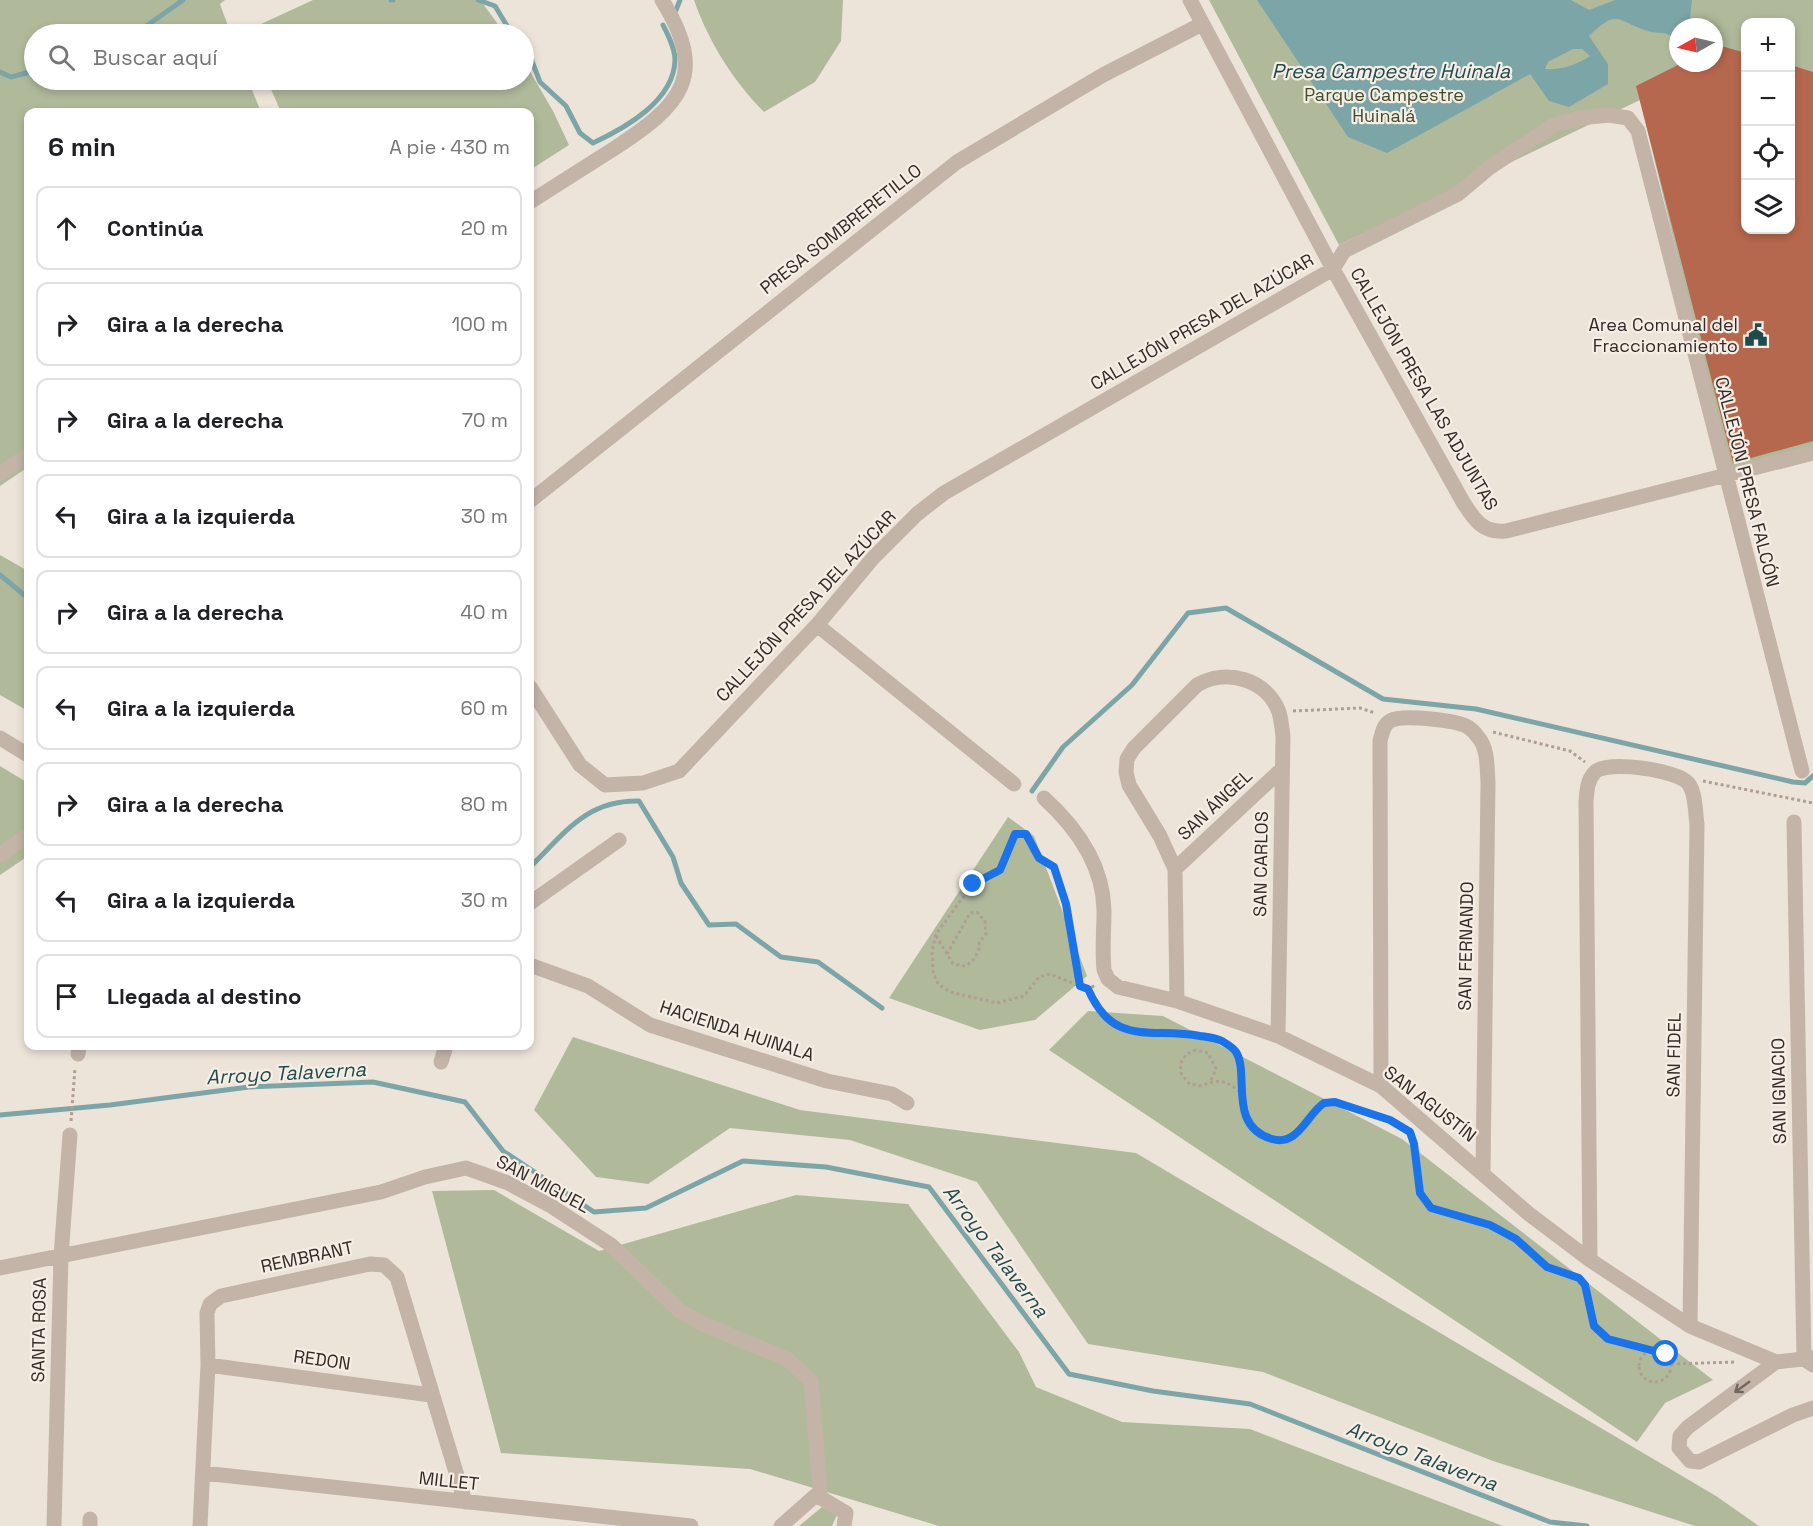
<!DOCTYPE html>
<html lang="es">
<head>
<meta charset="utf-8">
<style>
  :root { --surface:#fff; --page:#f6f6f6; --text:#202124; --muted:#757577; --line:#e0e0e0 }
  body { margin:0; font-family:"Space Grotesk",sans-serif; background:var(--page); color:var(--text) }
  .controls { position:absolute; right:18px; top:18px; display:grid; overflow:hidden; border-radius:12px; box-shadow:0 3px 9px #0003 }
  .controls button { width:54px; height:54px; display:grid; place-items:center; padding:0; border:0; border-bottom:2px solid var(--line); background:var(--surface); color:var(--text); font:30px sans-serif }
  .compass { position:absolute; left:1669px; top:18px; width:54px; height:54px; border-radius:50%; background:var(--surface); box-shadow:0 3px 9px #0003; rotate:262deg }
  .stop { position:absolute; width:18px; height:18px; margin:-14px; border:4px solid #1a73e8; border-radius:50%; background:#fff }
  .stop.end { background:#1a73e8; border-color:#fff; box-shadow:0 2px 6px #0008 }
  .list { margin:0; padding:0; list-style:none }
  h2 { display:flex; justify-content:space-between; align-items:center; height:78px; margin:0; padding:0 24px; font-size:26px }
  h2 small { font-size:20px; font-weight:400; color:var(--muted) }
  .list li { display:grid; grid-template-columns:39px 1fr auto; gap:18px; align-items:center; box-sizing:border-box; height:84px; margin:0 12px 12px; padding:0 12px; border:2px solid var(--line); border-radius:12px }
  .list b { display:block; font-size:22px; white-space:nowrap }
  .list em { font-size:20px; font-style:normal; color:var(--muted) }
  .icon { flex:none; width:33px; height:33px; fill:none; stroke:currentColor; stroke-width:2; stroke-linecap:round; stroke-linejoin:round }
  .map { position:relative; flex:none; width:1813px; height:1526px; overflow:hidden }
  .search { position:absolute; background:var(--surface); box-shadow:0 3px 9px #0003; left:24px; top:24px; width:510px; height:66px; display:flex; align-items:center; gap:15px; box-sizing:border-box; padding:0 21px; border-radius:33px; color:var(--muted); font-size:22px }
  .panel { position:absolute; background:var(--surface); box-shadow:0 3px 9px #0003; left:24px; top:108px; width:510px; height:942px; border-radius:12px }
  .map>svg:first-child { display:block }
  .green { fill:#b0ba9b; fill-rule:evenodd }
  .water { fill:#7ca5a7; fill-rule:evenodd }
  .lines { fill:none; stroke-linecap:round; stroke-linejoin:round }
  .stream { stroke:#7ca5a7; stroke-width:5 }
  .building { fill:#b6684e }
  .path { stroke:#af9e91; stroke-width:3; stroke-dasharray:3 3; stroke-linecap:butt }
  .minor { stroke:#c4b4a7; stroke-width:15 }
  .oneway { stroke:#736860 }
  .route { stroke:#1a73e8; stroke-width:8 }
  .labels { text-anchor:middle; stroke-width:4.5; stroke-linejoin:round; paint-order:stroke }
  .park-label { font-size:18px; fill:#414c2d; stroke:#f6eee5 }
  .street-label { font-size:18px; fill:#312a26; stroke:#f6eee5 }
  .poi-label { font-size:18px; fill:#312a26; stroke:#f6eee5; text-anchor:end }
  .water-label { font-size:20px; font-style:italic; fill:#214a4d; stroke:#f6eee5 }
</style>
</head>
<body>
<div class="map">
<svg width="1813" height="1526" viewBox="0 0 1813 1526">
  <rect width="100%" height="100%" fill="#ede4d9"/>
  <!-- green -->
  <path class="green" d="M0,0h225l-5,4 11,30h-197v46h214l13,32h-233v355l-28,19z
    M313,0h161l7,1 24,33h-258l-1,-3z
    M694,0h149l-2,41 -26,41 -51,30c-30,-30 -56,-71 -70,-112z
    M1209,0h604v447l-83,26 -90,-373 -301,145zM1746,22h44v208h-44zM1678,27h36v36h-36z
    M524,61l29,50 16,34 -39,25v-58h-249l-14,-32h257z
    M0,555l28,16v140l-28,-16z
    M0,766l28,17v73l-28,19z
    M1008,817l26,19 53,140 -52,44 -55,10 -91,-32z
    M1088,1011l75,5 239,123 311,241 -48,23 -28,39 -588,-392z
    M573,1037l227,73 336,43 580,343 43,30h-64l-202,-65 -230,-89 -175,-28 -111,-162 -127,-42 -120,-12 -82,56 -52,-7 -62,-67z
    M494,1190l105,61 197,-56 112,9 111,148 17,35 86,35 128,7 253,97h-564l-189,-57 -249,-16 -69,-262z
    M822,1507l15,8 -5,11h-33z"/>
  <!-- water -->
  <path class="water" d="M1257,0h314l18,10 26,-10h77l-3,27h-11v14c-16,-13 -14,-5 -30,-10 -31,-9 -29,-24 -59,5l19,28v20l-39,23 -20,-6 -19,-27 -143,79 -39,-16zM1573,49h9l8,7c-14,9 -29,14 -45,13l3,-7z"/>
  <g class="lines">
    <!-- stream -->
    <path class="stream" d="M391,0h2
      M478,0l17,6 17,28
      M676,10l4,-10
      M135,34l48,-34
      M524,48l6,8 10,26 26,24 14,27 13,10c32,-15 81,-42 82,-83 0,-12 -7,-25 -12,-35
      M0,72l11,5 23,-6
      M0,575l28,23
      M1032,791l31,-44 69,-62 56,-72 38,-5 157,91 93,10 317,73 12,1 8,-7
      M530,867c35,-34 56,-67 109,-66l34,56 8,26 28,42 27,-1 45,33 37,5 64,46
      M0,1115l110,-10 139,-18 124,-5 92,20 38,49 91,61 52,-4 97,-47 83,6 103,20 140,187 84,17 97,13 300,118 37,4"/>
  </g>
  <!-- building -->
  <path class="building" d="M1714,44l32,9v177h45v-165l22,7v369l-80,22 -97,-377 46,-23h32z"/>
  <g class="lines">
    <!-- path -->
    <path class="path" d="M1293,711l67,-3 15,5
      M1493,732l77,19 15,11
      M1703,781l110,22
      M936,936l17,28 13,2 8,-7 6,-12 -1,-4 7,-9 -1,-13 -8,-9 -7,1 -23,41
      M1080,986l-14,-82 -12,-37 -15,-9 -13,-25 -7,-1 -6,5 -9,30 -31,17 -37,50 -4,17 1,21 5,12 12,8 47,11 27,-7 15,-19 11,-3 38,15 8,-4
      M1088,989c25,59 62,38 112,47 8,2 16,2 23,6 4,3 11,6 14,11 13,24 -9,75 36,87 29,7 33,-32 53,-37 17,-4 63,16 78,25
      M1211,1080l5,-11 -8,-16 -12,-3c-12,4 -17,11 -15,23l7,10 12,3c18,-6 23,-8 40,6
      M71,1121l4,-53
      M1411,1134l10,59 10,15 59,17 27,14 30,28 32,11 6,7 9,41 5,6 9,7 41,12
      M1639 1366a16 16 0 1 1 32 0a16 16 0 1 1-32 0Z
      M1671,1364l64,-2"/>
    <!-- minor -->
    <path class="minor" d="M1190,0l143,269 130,233c12,19 20,31 43,29l307,-78
      M530,202c28,-18 57,-36 85,-54 66,-43 94,-72 47,-148
      M0,474l28,-19
      M530,501l427,-339 146,-87 99,-51
      M817,625l197,159
      M530,687l50,78 25,20 38,-2 36,-12 138,-146 56,-67 44,-44 27,-21 389,-224 11,-18 114,-57 31,-26 65,-43 26,-7 29,-3 19,3 10,13 164,640
      M0,738l28,17
      M1044,798c32,29 59,66 60,112 0,20 -2,40 0,60l4,9 10,8 59,14 101,35 103,50 148,128 61,46 100,66 86,36
      M1794,822l10,537 9,6
      M0,855l28,-20
      M1175,869l107,-100
      M530,903l89,-63
      M530,965l58,21 62,39 177,56 65,13 15,9
      M1177,1001l-2,-132 -15,-33 -31,-51 -3,-13 1,-13 7,-11 63,-63c29,-17 70,-6 82,27 2,7 3,16 4,24l-5,300
      M78,1054l1,-8
      M441,1062l5,-16
      M1381,1086l-1,-345c2,-7 3,-16 10,-20 12,-7 66,-1 78,6 3,2 8,7 10,10 10,11 9,31 10,45l-5,390
      M1590,1260l-4,-458c1,-11 1,-22 9,-30 13,-12 82,-2 93,11 8,10 7,28 9,41l-7,502
      M0,1268l381,-76 44,-15 41,-9 42,15 43,23 60,39 69,66 23,13 84,35 24,22 9,109
      M1813,1358l-37,4 -88,65 -8,9 -1,12 11,13 9,1 94,-47 20,-7
      M208,1365l223,30
      M203,1473l488,53
      M90,1519v7
      M54,1526l7,-270 9,-121
      M200,1526l8,-161 -1,-52 3,-9 11,-8 149,-32 14,1 13,12 68,225
      M781,1526l35,-31 30,18 -2,13"/>
  </g>
  <!-- one-way arrows -->
  <defs><path id="oneway-shaft" d="M-6 0H5M1.5-3L5.5 0L1.5 3" fill="none" stroke-width="1.6" stroke-linecap="round" stroke-linejoin="round" transform="scale(1.5)"/></defs>
  <use class="oneway" href="#oneway-shaft" transform="translate(1742 1387) rotate(144)"/>
  <g class="lines">
    <!-- route -->
    <path class="route" d="M973,884l27,-14 15,-36h11l13,24 15,9 12,37 14,82 8,3c26,59 62,38 112,47 7,1 16,2 22,5 5,3 12,7 14,11 14,22 -9,74 36,87 26,8 35,-25 52,-36l11,-1 55,18 20,12 4,12 6,49 11,15 59,17 26,14 31,28 32,11 6,7 9,41 14,13 58,15"/>
  </g>
  <!-- icons -->
  <defs>
    <g id="civic-bare" transform="scale(1.8)"><path d="M-.6-6.5H3V-4.5H.6V-3L4-1V1h2V6H-6V1h2V-1L-.6-3ZM-1.2 2.5V6h2.4V2.5Z" fill="#214a4d" stroke="#f6eee5" stroke-width="2.5" paint-order="stroke"/></g>
  </defs>
  <g fill-rule="evenodd">
    <use href="#civic-bare" x="1756" y="335"/>
  </g>
  <g class="labels">
    <!-- park labels -->
    <g class="park-label">
      <text x="1384" y="101">Parque Campestre<tspan x="1384" dy="21">Huinalá</tspan></text>
    </g>
    <!-- street labels -->
    <g class="street-label">
      <text transform="translate(841 229) rotate(-38)" y="6">PRESA SOMBRERETILLO</text>
      <text transform="translate(1202 322) rotate(-30)" y="6">CALLEJÓN PRESA DEL AZÚCAR</text>
      <text transform="translate(1424 389) rotate(60)" y="6">CALLEJÓN PRESA LAS ADJUNTAS</text>
      <text transform="translate(1747 482) rotate(76)" y="6">CALLEJÓN PRESA FALCÓN</text>
      <text transform="translate(806 606) rotate(-47)" y="6">CALLEJÓN PRESA DEL AZÚCAR</text>
      <text transform="translate(1215 805) rotate(-43)" y="6">SAN ÁNGEL</text>
      <text transform="translate(1261 864) rotate(-89)" y="6">SAN CARLOS</text>
      <text transform="translate(1466 946) rotate(-89)" y="6">SAN FERNANDO</text>
      <text transform="translate(737 1031) rotate(18)" y="6">HACIENDA HUINALA</text>
      <text transform="translate(1674 1055) rotate(-89)" y="6">SAN FIDEL</text>
      <text transform="translate(1779 1091) rotate(-91)" y="6">SAN IGNACIO</text>
      <text transform="translate(1430 1104) rotate(38)" y="6">SAN AGUSTÍN</text>
      <text transform="translate(543 1184) rotate(28)" y="6">SAN MIGUEL</text>
      <text transform="translate(307 1257) rotate(-12)" y="6">REMBRANT</text>
      <text transform="translate(39 1330) rotate(-89)" y="6">SANTA ROSA</text>
      <text transform="translate(322 1360) rotate(8)" y="6">REDON</text>
      <text transform="translate(449 1481) rotate(6)" y="6">MILLET</text>
    </g>
    <!-- poi labels -->
    <g class="poi-label">
      <text x="1738" y="331">Area Comunal del<tspan x="1738" dy="21">Fraccionamiento</tspan></text>
    </g>
    <!-- water labels -->
    <g class="water-label">
      <text x="1391" y="78">Presa Campestre Huinala</text>
      <text transform="translate(286 1073) rotate(-3)" y="7">Arroyo Talaverna</text>
      <text transform="translate(996 1251) rotate(53)" y="7">Arroyo Talaverna</text>
      <text transform="translate(1422 1456) rotate(21)" y="7">Arroyo Talaverna</text>
    </g>
  </g>
</svg>
<div class="controls">
<button>+</button>
<button>−</button>
<button><svg class="icon" aria-label="locate" viewBox="0 0 24 24"><circle cx="12" cy="12" r="6"/><path d="M12 2v4M12 18v4M2 12h4M18 12h4"/></svg></button>
<button><svg class="icon" aria-label="layers" viewBox="0 0 24 24"><path d="M12 4l9 5-9 5-9-5zM3 14l9 5 9-5"/></svg></button>
</div>
<svg class="compass" viewBox="-18 -18 36 36"><path d="M0-13l5 13h-10z" fill="#e53935"/><path d="M0 13l5-13h-10z" fill="#757577"/></svg>
<div class="stop" style="left:1666px;top:1354px"></div>
<div class="stop end" style="left:973px;top:884px"></div>
<div class="search"><svg class="icon" aria-label="search" viewBox="0 0 24 24"><circle cx="10" cy="10" r="6"/><path d="M15 15l6 6"/></svg>Buscar aquí</div>
<section class="panel">
<h2>6 min<small>A pie · 430 m</small></h2>
<ul class="list">
<li><svg class="icon" aria-label="ahead" viewBox="0 0 24 24"><path d="M12 20V5M6 11l6-6 6 6"/></svg><div><b>Continúa</b></div><em>20 m</em></li>
<li><svg class="icon" aria-label="right" viewBox="0 0 24 24"><path d="M7 20v-9h11M14 6l5 5-5 5"/></svg><div><b>Gira a la derecha</b></div><em>100 m</em></li>
<li><svg class="icon" aria-label="right" viewBox="0 0 24 24"><path d="M7 20v-9h11M14 6l5 5-5 5"/></svg><div><b>Gira a la derecha</b></div><em>70 m</em></li>
<li><svg class="icon" aria-label="left" viewBox="0 0 24 24"><path d="M17 20v-9H6M10 6l-5 5 5 5"/></svg><div><b>Gira a la izquierda</b></div><em>30 m</em></li>
<li><svg class="icon" aria-label="right" viewBox="0 0 24 24"><path d="M7 20v-9h11M14 6l5 5-5 5"/></svg><div><b>Gira a la derecha</b></div><em>40 m</em></li>
<li><svg class="icon" aria-label="left" viewBox="0 0 24 24"><path d="M17 20v-9H6M10 6l-5 5 5 5"/></svg><div><b>Gira a la izquierda</b></div><em>60 m</em></li>
<li><svg class="icon" aria-label="right" viewBox="0 0 24 24"><path d="M7 20v-9h11M14 6l5 5-5 5"/></svg><div><b>Gira a la derecha</b></div><em>80 m</em></li>
<li><svg class="icon" aria-label="left" viewBox="0 0 24 24"><path d="M17 20v-9H6M10 6l-5 5 5 5"/></svg><div><b>Gira a la izquierda</b></div><em>30 m</em></li>
<li><svg class="icon" aria-label="arrive" viewBox="0 0 24 24"><path d="M6 21V4h12l-3 4 3 4H6"/></svg><div><b>Llegada al destino</b></div></li>
</ul>
</section>
</div>
</body>
</html>
